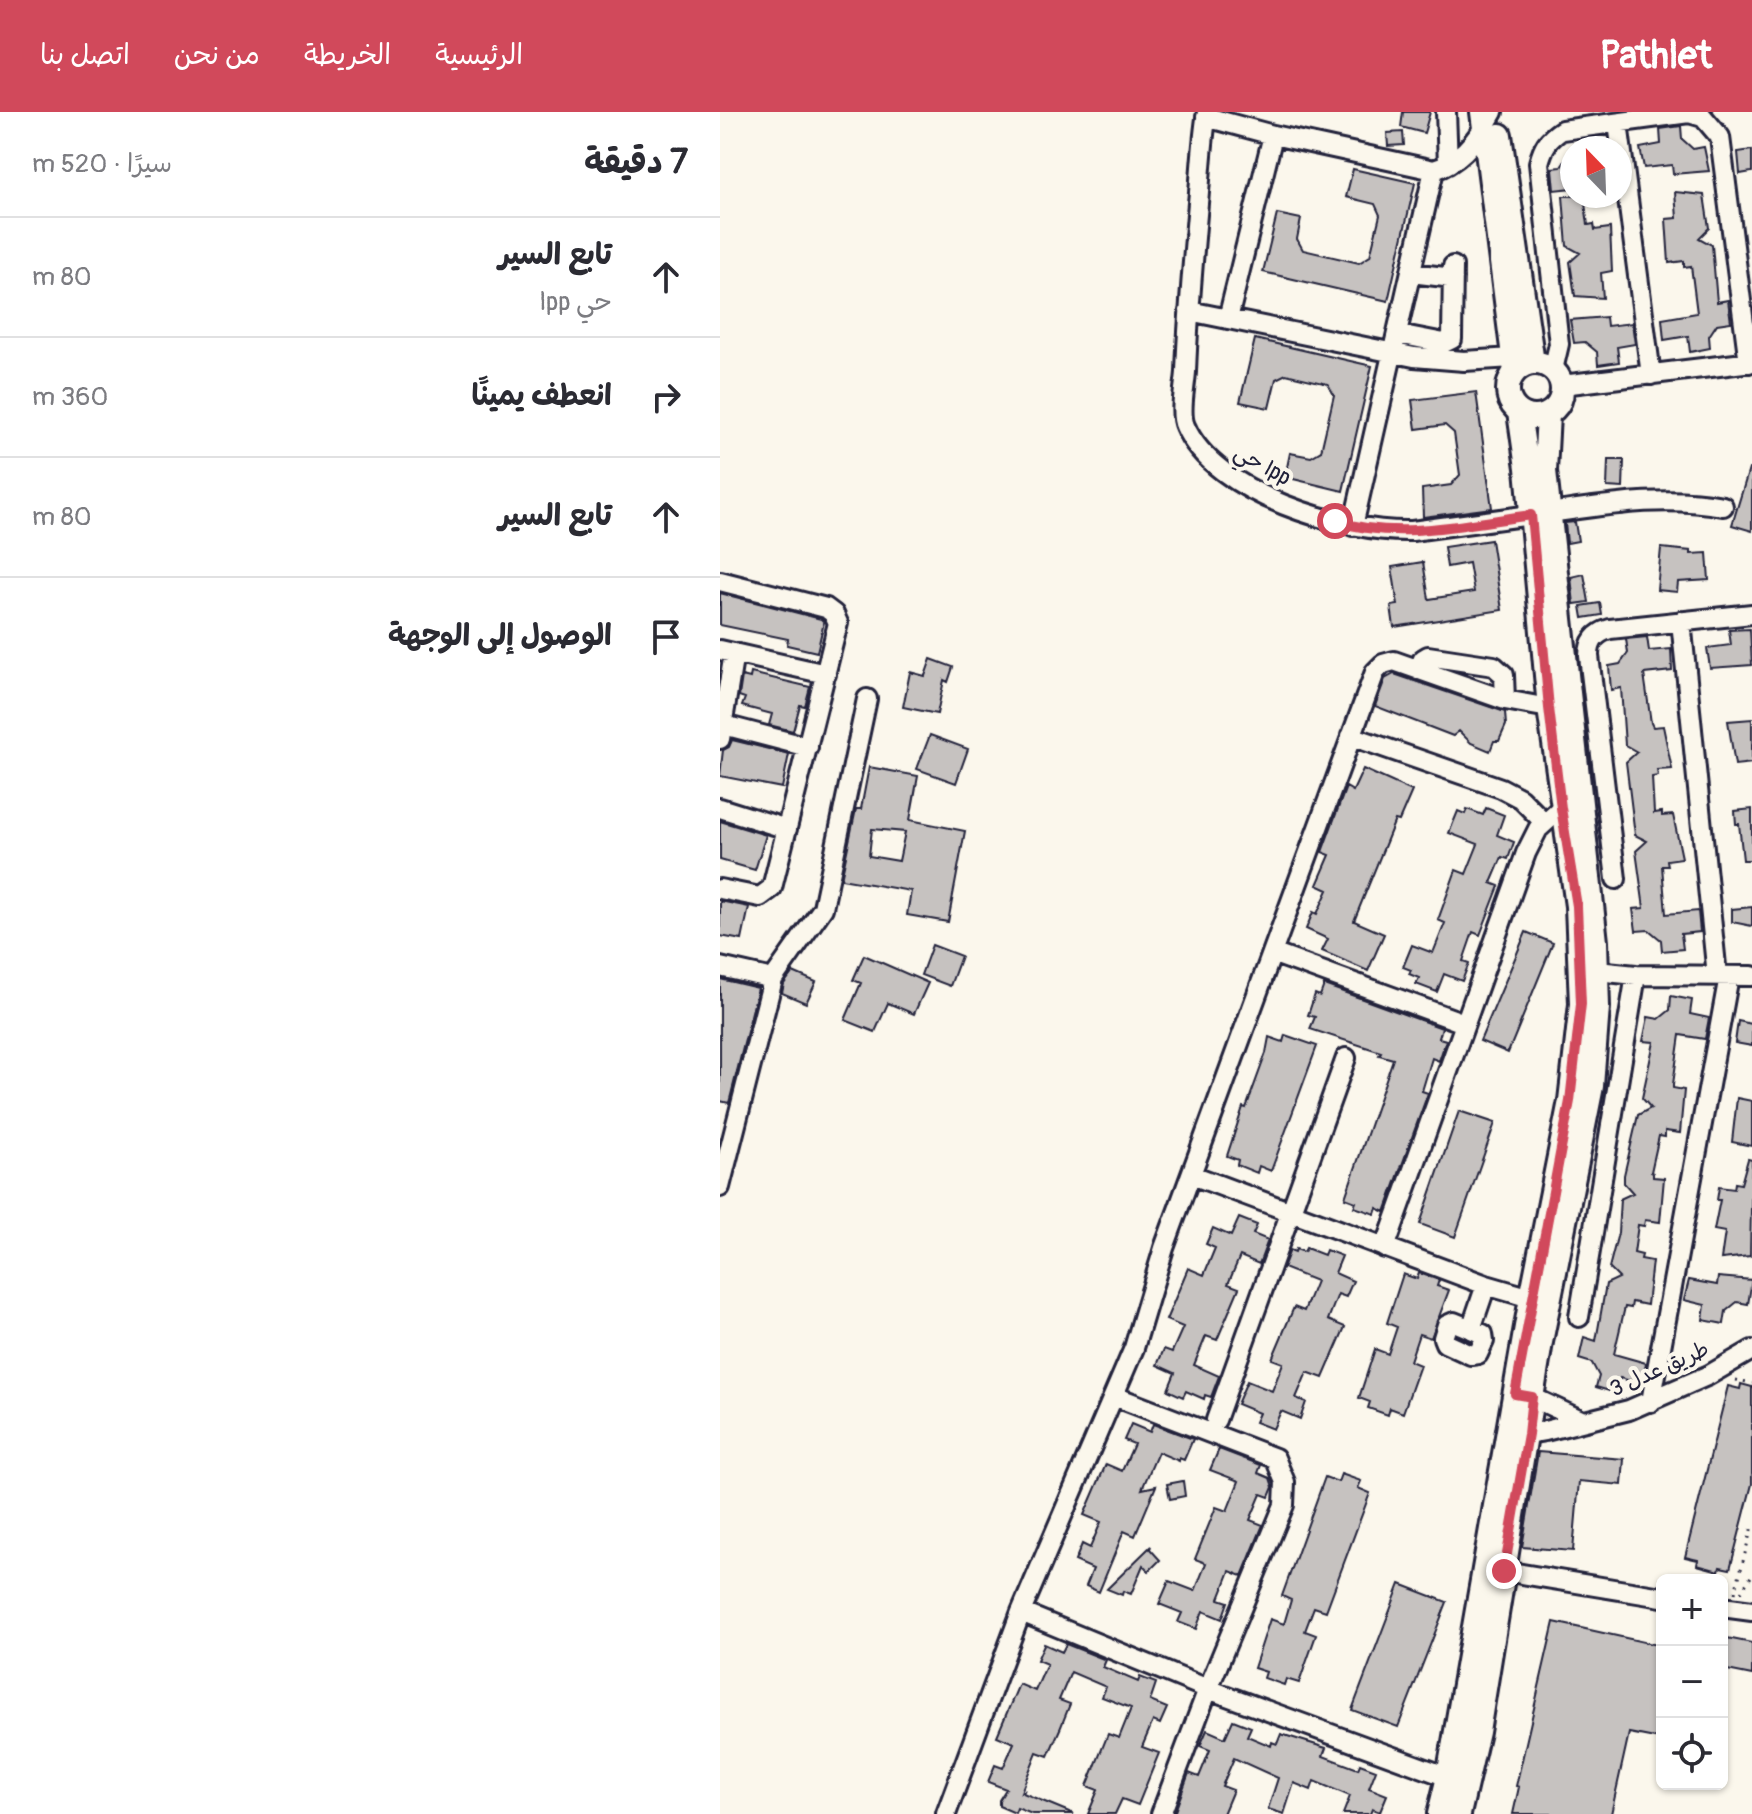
<!DOCTYPE html>
<html lang="ar">
<head>
<meta charset="utf-8">
<style>
  :root { --surface:#fff; --page:#f2f2f3; --text:#2b2b33; --muted:#7c7c81; --line:#e1e1e2; --accent:#d1495b }
  body { margin:0; font-family:Pangolin,"Playpen Sans Arabic",sans-serif; background:var(--page); color:var(--text); direction:rtl }
  .controls { position:absolute; right:24px; bottom:24px; display:grid; overflow:hidden; border-radius:12px; box-shadow:0 2px 6px #0004 }
  .controls button { width:72px; height:72px; display:grid; place-items:center; padding:0; border:0; border-bottom:2px solid var(--line); background:var(--surface); color:var(--text); font:40px sans-serif }
  .compass { position:absolute; left:840px; top:24px; width:72px; height:72px; border-radius:50%; background:var(--surface); box-shadow:0 2px 6px #0004; rotate:337deg }
  .stop { position:absolute; width:24px; height:24px; margin:-18px; border:6px solid #d1495b; border-radius:50%; background:#fff }
  .stop.end { background:#d1495b; border-color:#fff; box-shadow:0 2px 8px #0008 }
  .list { margin:0; padding:0; list-style:none }
  h2 { display:flex; justify-content:space-between; align-items:center; height:104px; margin:0; padding:0 32px; font-size:34px }
  h2 small { font-size:26px; font-weight:400; color:var(--muted) }
  .list li { display:grid; grid-template-columns:52px 1fr auto; gap:24px; align-items:center; box-sizing:border-box; height:120px; padding:0 32px; border-top:2px solid var(--line) }
  .list b { display:block; font-size:30px; white-space:nowrap }
  .list p { margin:0; font-size:26px; white-space:nowrap; color:var(--muted) }
  .list em { font-size:26px; font-style:normal; color:var(--muted) }
  .icon { flex:none; width:44px; height:44px; fill:none; stroke:currentColor; stroke-width:2; stroke-linecap:round; stroke-linejoin:round }
  .map { position:relative; flex:none; width:1032px; height:1702px; overflow:hidden; direction:ltr }
  header { display:flex; align-items:center; gap:48px; box-sizing:border-box; height:112px; padding:0 40px; background:var(--accent); color:#fff }
  header strong { font-size:38px }
  nav { display:flex; gap:44px; margin-inline-start:auto; font-size:28px }
  main { display:flex }
  aside { flex:1; background:var(--surface) }
  .map>svg:first-child { display:block }
  .building { fill:#c6c2c0; stroke:#22223b; stroke-width:2; fill-rule:evenodd }
  .lines { fill:none; stroke-linecap:round; stroke-linejoin:round }
  .minor-casing { stroke:#22223b; stroke-width:24 }
  .major-casing { stroke:#22223b; stroke-width:28 }
  .path { stroke:#22223b; stroke-width:3; stroke-dasharray:2 6; stroke-linecap:butt }
  .minor { stroke:#fbf7ec; stroke-width:18 }
  .major { stroke:#fbf7ec; stroke-width:22 }
  .route { stroke:#d1495b; stroke-width:10 }
  .labels { text-anchor:middle; stroke-width:8; stroke-linejoin:round; paint-order:stroke }
  .street-label { font-size:22px; fill:#22223b; stroke:#fbf7ec }
</style>
</head>
<body>
<header>
<strong>Pathlet</strong>
<nav><a>الرئيسية</a><a>الخريطة</a><a>من نحن</a><a>اتصل بنا</a></nav>
</header>
<main>
<div class="map">
<svg width="1032" height="1702" viewBox="0 0 1032 1702">
  <rect width="100%" height="100%" fill="#fbf7ec"/>
  <filter id="ink" filterUnits="userSpaceOnUse"><feTurbulence type="fractalNoise" baseFrequency=".0125" numOctaves="2"/><feDisplacementMap in="SourceGraphic" scale="16" xChannelSelector="R" yChannelSelector="G"/><feConvolveMatrix kernelMatrix="1 2 1 2 8 2 1 2 1" color-interpolation-filters="sRGB"/></filter>
  <g filter="url(#ink)">
    <!-- building -->
    <path class="building" d="M683,0h27l-6,21 -23,-6z
      M961,14l1,13 11,10 11,-2 5,24 -36,3 -1,-9 -28,3 -4,-20 21,-4 -1,-15z
      M683,20l1,13 -16,1 -1,-13z
      M1032,38v22l-12,2 -2,-22z
      M852,39v37l-18,2 -2,-22 9,-1z
      M633,57l62,14 -27,118 -125,-29 14,-58 24,5 -4,20 6,11 56,13 11,-7 10,-41 -5,-11 -29,-7z
      M955,80l29,3 5,33 -10,10 13,7 5,57 11,-2 3,22 -14,2 -8,12 1,12 -20,4 -2,-16 -24,4 -2,-21 35,-6 -6,-47 -7,1v-6l-15,2 -3,-44 11,-1z
      M843,84h21l4,29 6,-1 1,6 15,-2 2,43 -11,2 2,25 -28,-2 -5,-34 10,-9 -13,-7z
      M886,205l1,9 25,-3 3,21 -18,3 2,15 -21,3 -1,-13 -12,-10 -11,1 -4,-23z
      M535,227l117,27 -29,125 -58,-14 5,-24 21,4 10,-6 13,-56 -6,-11 -42,-10 -10,5 -7,29 -29,-6z
      M756,280l16,116 -69,9 -1,-28 29,-4 9,-10 -6,-42 -9,-8 -29,4 -4,-29z
      M888,348h16l-1,28 -16,-1z
      M1029,357h3v62l-20,-6z
      M855,410l3,19 -11,2 -2,-20z
      M771,428l11,70 -108,17 -3,-21 7,-1 -6,-38 31,-5 6,37 45,-7 -5,-29 -22,4 -3,-20z
      M941,436l30,3v3l16,-1 2,27 -31,2 -1,10 -20,-2z
      M864,462l5,28 -15,2 -3,-27z
      M0,481l101,26 3,3 -7,30 -30,-7 1,-6 -68,-14z
      M880,491l2,12 -19,3 -2,-12z
      M1030,517l2,36 -42,3 -3,-20 24,-3 -2,-15z
      M927,525l2,14 22,-2 1,22 -28,3 7,49 2,4 10,-1 9,43 -15,1 1,6 -6,1 2,36 8,-1v4l11,-1 9,43 -15,2 1,6h-6l4,48 32,-3 2,21 -19,2 2,15 -21,2 -1,-11 -12,-10 -13,1 -3,-22 11,-1 -8,-57 11,-10 -12,-6 -9,-73 11,-10 -12,-7 -4,-57 -10,2 -2,-24 11,-2 8,-11 -2,-14z
      M211,547l22,8 -5,15 -4,-2 -7,34 -34,-7 7,-35 15,4z
      M31,561l59,14 -5,19 -5,-1 -7,26 -24,-6 3,-11 -30,-8 3,-8 -6,-2 3,-20 8,2z
      M674,562l111,38 1,13 -7,16h-5l-4,10 -19,-8 -12,-12 -6,5 -78,-30 10,-27z
      M1032,607v44l-17,2 -7,-44z
      M210,623l38,14 -12,34 -39,-14z
      M12,628l57,14 -7,34 -62,-12 3,-26 6,-3z
      M149,655l49,9 -8,44 55,11 -17,91 -41,-7 4,-24 -70,-12 15,-70h5zM152,717l33,3 -6,29 -30,-5z
      M643,657l49,22 -13,30 -4,-1 -41,101 30,13 -16,37 -46,-20 6,-12 -22,-10 7,-17 4,2 11,-24 -11,-5 13,-30 -8,-3 24,-65 7,4z
      M766,696l18,7 -7,20 17,7 -6,17 -6,-2 -11,26 8,3 -19,49 -7,-3 -10,29 6,2 -7,18 -18,-7 -7,18 -21,-8 3,-6 -10,-4 2,-4 -8,-3 9,-22 21,8 12,-30 -7,-3 18,-50 10,4 12,-30 -29,-11 9,-22 7,3 2,-5 16,6z
      M1032,697v51h-9l-4,-36h-3l-1,-13z
      M0,709l46,14 -11,35 -35,-10z
      M0,789l29,6 -7,33 -22,-4z
      M1032,795v19l-20,-4v-13z
      M806,820l27,11 -45,110 -28,-12z
      M212,833l29,11 -11,30 -29,-11z
      M144,843l64,28 -14,31 -26,-11 -13,29 -30,-12 16,-37 -8,-3z
      M73,860l23,10 -10,21 -24,-10 2,-9z
      M0,867l38,9 -29,115 -9,-2z
      M604,873l118,43 -3,10 7,2 -7,21 -7,-3 -10,33 6,2 -43,119 -8,-4 -2,6 -21,-7 2,-5 -11,-4 48,-139 -14,-4 2,-3 -71,-23 5,-12 -7,-2 7,-21 5,2z
      M951,884l21,4 -2,14 19,4 -4,21 -25,-4 -7,49v4l11,2 -4,43 -15,-2v6l-6,-1 -8,36 2,1v4l11,1 -4,44 -15,-2 -1,6 -6,-1 -4,28 8,2 -1,4 11,2 -5,44 -15,-3 -1,6 -6,-1 -11,47 32,9 -4,21 -22,-6 -4,15 -20,-6 3,-11 -7,-13 -13,-4 5,-22 12,4 10,-57 13,-6 -10,-10 9,-35 2,-34 13,-6 -9,-10v-8l14,-60 13,-7 -9,-10 12,-56 -11,-1 5,-24 11,2 11,-9z
      M1018,909l14,3v22l-17,-3z
      M565,923l32,11 -46,125 -12,-5 -2,7 -20,-8 1,-5 -11,-4 16,-49 3,1 20,-55 3,-16 14,5z
      M1017,986l15,3v45l-20,-4z
      M739,999l36,12 -40,114 -35,-13z
      M1028,1047l4,1 -2,96 -29,3 4,-27 -11,-2 6,-30h-3l2,-13 15,2 1,-6 6,1z
      M519,1106l18,7 -4,9 15,6 -9,24 -19,-8 -12,28 11,4 -22,52 -11,-4 -12,29 25,11 -8,21 -6,-2 -1,4 -18,-8 -3,6 -15,-7 7,-17 -18,-8 7,-16 8,3 11,-25 -17,-7 22,-52 16,7 11,-27 -9,-4 7,-16 18,8z
      M586,1136l18,7 2,-5 16,6 -7,17 18,8 -7,16 -8,-3 -10,26 17,7 -22,51 -16,-6 -11,26 10,4 -6,17 -19,-8 -8,18 -18,-7 4,-9 -22,-9 10,-23 25,10 11,-28 -11,-4 22,-52 10,4 12,-30 -33,-13 7,-18 5,2 1,-3 8,3z
      M699,1161l20,7 -2,6 12,4 -18,48 -12,-4 -9,27 10,4 -17,48 -13,-5 -2,7 -20,-7 2,-6 -11,-4 16,-49 13,5 9,-27 -10,-4 16,-49 14,5z
      M998,1165l34,3 -4,24 -11,-2 -11,9 -2,13 -21,-4 2,-15 -21,-5 5,-20 28,5z
      M1021,1272l11,3v97l-22,85 -10,-2 -1,4 -22,-6 1,-5 -13,-3 43,-171 12,3z
      M411,1312l19,8 3,-8 40,15 -9,21 -5,-2v3l-21,-9 -16,37 14,-3 -21,50 -11,-5 -25,61 -13,-6 7,-17 -18,-8 7,-17 8,4 11,-26 -17,-7 22,-51 16,7 12,-27 -10,-4z
      M499,1337l42,16 -3,8 12,5 3,9 -4,10 -8,-3 -11,26 13,5 -21,51 -12,-5 -11,28 9,3 -6,17 -19,-8 -7,18 -18,-7 4,-9 -23,-9 10,-23 26,10 11,-28 -11,-4 21,-52 11,4 12,-30 -29,-11z
      M818,1340l86,7 -2,26 -43,-4 -6,70 -51,-4z
      M621,1362l20,7 -3,7 12,5 -44,118 -12,-4 -9,24 11,4 -17,48 -13,-4 -2,6 -20,-7 2,-6 -12,-4 16,-49 14,5 7,-24 -9,-4 43,-119 13,5z
      M463,1369l2,15 -15,3 -3,-15z
      M431,1434l-1,3 10,11 -11,11 -6,-6 -12,29 -8,-3 -1,4 -15,-6z
      M680,1472l47,18 -49,125 -46,-17z
      M834,1510l108,24v83l-2,10 -31,-6 -18,81h-98l6,-27 -3,-1z
      M1002,1525l30,6v32l-30,-6z
      M324,1532l18,8 4,-8 40,16 -3,7 35,15 2,-5 16,6 -6,18 17,7 -7,16 -7,-3 -11,26 17,6 -21,52 -16,-6 -7,15h-27l10,-24 -11,-4 7,-17 14,-35 11,4 12,-30 -29,-11 4,-10 -35,-15 -12,28 11,4 -10,25 -12,27 -11,-4 -16,40 3,-1 -1,2 51,21h-42l-15,-6 -2,5 -16,-7v-6l7,-11 -18,-7 7,-17 8,3 11,-25 -17,-7 22,-52 16,7 12,-27 -10,-4z
      M513,1608l18,7 -4,9 24,10 1,-4 5,2 4,-10 45,14 -3,8 35,13 2,-5 16,6 -7,18 18,7 -7,17 -8,-3 -2,5h-27l7,-18 -36,-15 -3,9 -17,-7 -10,31 -16,-5 10,-31 -44,-20 -12,28 11,4 -10,24h-49l15,-41 10,4 11,-27 -10,-4 7,-16 18,8z"/>
    <g class="lines">
      <!-- minor casing -->
      <g class="minor-casing">
        <path id="minor" d="M487,0c-5,30 -6,61 -9,91 -5,56 -10,113 -12,169 -1,15 -7,41 -1,54 29,68 159,107 227,105l119,-16
          M726,0l2,52
          M486,5l67,18 161,35c27,-8 46,-34 59,-58
          M898,11l33,252
          M691,161l42,5
          M469,199l225,46 50,4 49,-3
          M508,207l45,-184
          M678,222l46,9 8,-4 1,-73
          M833,258l6,-26 -20,-181c4,-16 9,-24 23,-33l127,-17 14,4 17,20 29,226
          M842,273l190,-23
          M829,401c59,-8 115,-18 174,-7
          M633,414l81,-356
          M0,469l106,27 8,6 4,9 -66,265 -12,9 -40,-8
          M961,509l36,355
          M0,538l106,24
          M698,558l5,-11 5,-3 66,10 10,9 1,25
          M0,612l88,23
          M631,624l150,52 19,10 24,24
          M0,627l14,-86
          M0,696l67,21
          M896,767l-27,-223c0,-15 7,-23 21,-27l142,-15
          M552,841l192,70
          M0,855l53,12 50,-71 44,-209
          M877,859l39,4 116,1
          M472,1063l294,110 45,13
          M0,1075l53,-208
          M665,1136l141,-395 12,-24 23,-21
          M859,1205l57,-342
          M734,1210l29,12 1,7 -6,13 -7,1 -26,-12 -2,-5 4,-13z
          M751,1217l15,-44
          M799,1283l13,2 51,24
          M394,1284l161,62 10,24 -1,23 -76,184 -47,125
          M931,1290l78,-426
          M496,1308l130,-362
          M796,1320l12,2 17,-3 84,-21 80,-35 43,-25
          M784,1459l158,26
          M1002,1495l30,4
          M301,1500l187,77 240,88
          M226,1702l75,-202 113,-264 30,-100 211,-576 8,-8 11,-3 111,39 44,8"/>
      </g>
      <!-- major casing -->
      <g class="major-casing">
        <path id="major" d="M762,0l33,260
          M780,23l33,228
          M788 278a27 27 0 1 1 54 0a27 27 0 1 1-54 0Z
          M719,1702l9,-37 83,-479 39,-197 11,-97 -4,-98 -28,-198 -22,-240 -8,-56
          M739,1702l19,-82 63,-390 51,-256 6,-79 -2,-65 -51,-471 3,-57"/>
      </g>
      <!-- path -->
      <path class="path" d="M1016,1268l16,3
        M1021,1480l11,-17
        M1015,1481l17,-67"/>
      <!-- minor -->
      <use href="#minor" class="minor"/>
      <!-- major -->
      <use href="#major" class="major"/>
    </g>
  </g>
  <g class="lines" filter="url(#ink)">
    <!-- route -->
    <path class="route" d="M615,409c64,20 131,3 196,-6l18,193 12,100 16,98 4,98 -11,97 -55,293 17,3 -4,37 -24,137"/>
  </g>
  <g class="labels">
    <!-- street labels -->
    <g class="street-label">
      <text transform="translate(543 352) rotate(29)" y="8">حي lpp</text>
      <text transform="translate(939 1256) rotate(-24)" y="8">طريق عدل 3</text>
    </g>
  </g>
</svg>
<div class="controls">
<button>+</button>
<button>−</button>
<button><svg class="icon" aria-label="locate" viewBox="0 0 24 24"><circle cx="12" cy="12" r="6"/><path d="M12 2v4M12 18v4M2 12h4M18 12h4"/></svg></button>
</div>
<svg class="compass" viewBox="-18 -18 36 36"><path d="M0-13l5 13h-10z" fill="#e53935"/><path d="M0 13l5-13h-10z" fill="#7c7c81"/></svg>
<div class="stop" style="left:615px;top:409px"></div>
<div class="stop end" style="left:784px;top:1459px"></div>
</div>
<aside>
<h2>7 دقيقة<small>سيرًا · 520 m</small></h2>
<ul class="list">
<li><svg class="icon" aria-label="ahead" viewBox="0 0 24 24"><path d="M12 20V5M6 11l6-6 6 6"/></svg><div><b>تابع السير</b><p>حي lpp</p></div><em>80 m</em></li>
<li><svg class="icon" aria-label="right" viewBox="0 0 24 24"><path d="M7 20v-9h11M14 6l5 5-5 5"/></svg><div><b>انعطف يمينًا</b></div><em>360 m</em></li>
<li><svg class="icon" aria-label="ahead" viewBox="0 0 24 24"><path d="M12 20V5M6 11l6-6 6 6"/></svg><div><b>تابع السير</b></div><em>80 m</em></li>
<li><svg class="icon" aria-label="arrive" viewBox="0 0 24 24"><path d="M6 21V4h12l-3 4 3 4H6"/></svg><div><b>الوصول إلى الوجهة</b></div></li>
</ul>
</aside>
</main>
</body>
</html>
